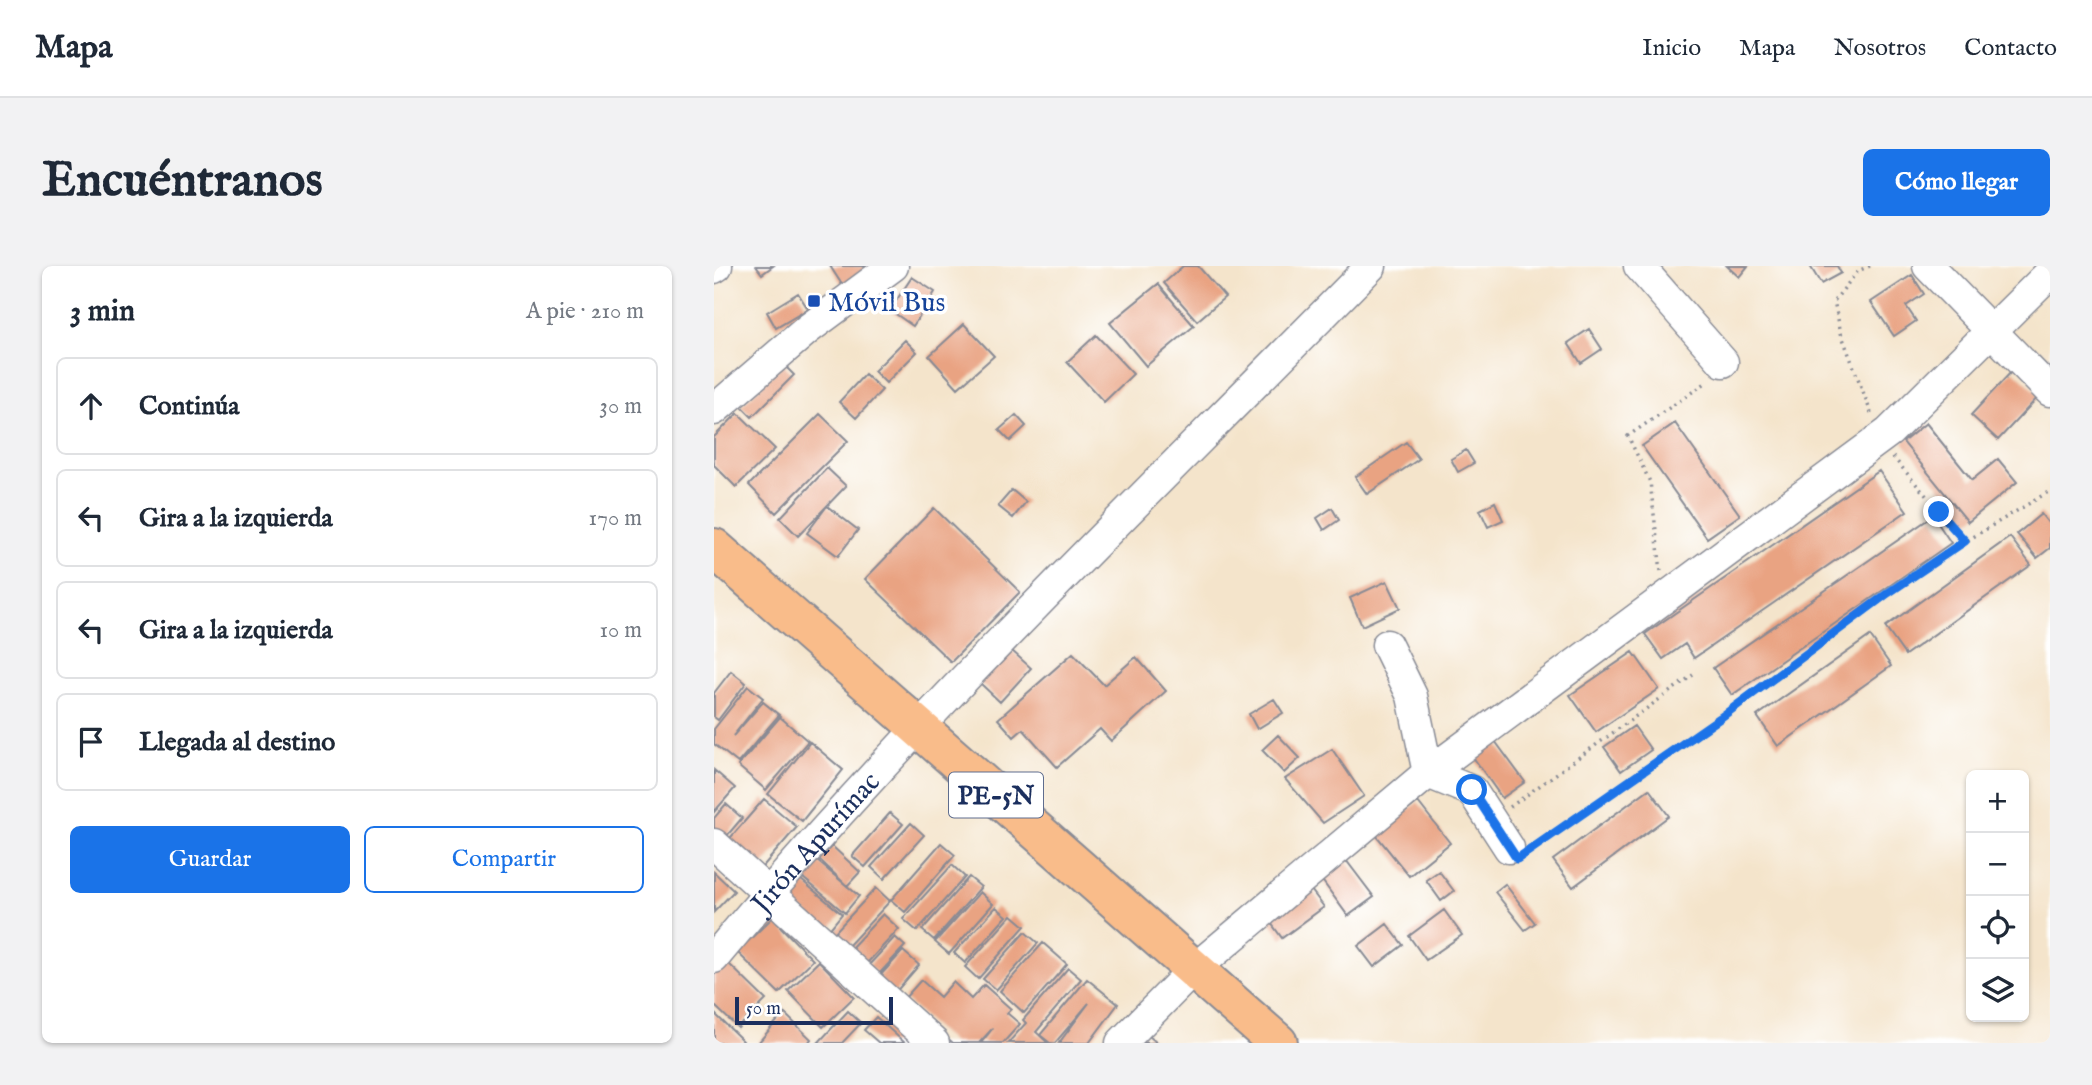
<!DOCTYPE html>
<html lang="es">
<head>
<meta charset="utf-8">
<style>
  :root { --surface:#fff; --page:#f2f2f3; --text:#1f2937; --muted:#747a83; --line:#e0e1e3; --accent:#1a73e8 }
  body { margin:0; font-family:"IM FELL English",serif; background:var(--page); color:var(--text) }
  .controls { position:absolute; right:21px; bottom:21px; display:grid; overflow:hidden; border-radius:10px; box-shadow:0 2px 5px #0004 }
  .controls button { width:63px; height:63px; display:grid; place-items:center; padding:0; border:0; border-bottom:2px solid var(--line); background:var(--surface); color:var(--text); font:35px sans-serif }
  .scale { position:absolute; left:21px; bottom:18px; width:158px; box-sizing:border-box; padding-left:7px; border:4px solid #1b2f5e; border-top:0; font-size:19px; line-height:24px; white-space:nowrap; color:#1b2f5e; -webkit-text-stroke:5px #fff; paint-order:stroke }
  .stop { position:absolute; width:21px; height:21px; margin:-16px; border:5px solid #1a73e8; border-radius:50%; background:#fff }
  .stop.end { background:#1a73e8; border-color:#fff; box-shadow:0 2px 7px #0008 }
  .list { margin:0; padding:0; list-style:none }
  h2 { display:flex; justify-content:space-between; align-items:center; height:91px; margin:0; padding:0 28px; font-size:30px }
  h2 small { font-size:23px; font-weight:400; color:var(--muted) }
  .list li { display:grid; grid-template-columns:46px 1fr auto; gap:21px; align-items:center; box-sizing:border-box; height:98px; margin:0 14px 14px; padding:0 14px; border:2px solid var(--line); border-radius:10px }
  .list b { display:block; font-size:26px; white-space:nowrap }
  .list em { font-size:23px; font-style:normal; color:var(--muted) }
  .actions { display:flex; gap:14px; padding:21px 28px }
  .actions a { flex:1; padding:16px 0; border:2px solid var(--accent); border-radius:10px; text-align:center; font-size:24px; color:var(--accent) }
  .actions .main { background:var(--accent); color:#fff }
  .icon { flex:none; width:38px; height:38px; fill:none; stroke:currentColor; stroke-width:2; stroke-linecap:round; stroke-linejoin:round }
  .map { position:relative; flex:none; width:1336px; height:777px; overflow:hidden; border-radius:10px }
  header { display:flex; align-items:center; gap:42px; box-sizing:border-box; height:98px; padding:0 35px; background:var(--surface); border-bottom:2px solid var(--line) }
  header strong { font-size:33px }
  nav { display:flex; gap:38px; margin-inline-start:auto; font-size:24px }
  .intro { display:flex; align-items:center; justify-content:space-between; box-sizing:border-box; height:168px; padding:0 42px }
  h1 { margin:0; font-size:49px }
  .button { padding:18px 32px; border-radius:10px; background:var(--accent); color:#fff; font-size:24px; font-weight:700 }
  main { display:flex; gap:42px; padding:0 42px }
  aside { flex:1; background:var(--surface); border-radius:10px; box-shadow:0 2px 5px #0004 }
  .map>svg:first-child { display:block }
  .building { fill:#e9a382 }
  .lines { fill:none; stroke-linecap:round; stroke-linejoin:round }
  .minor-casing { stroke:#888a94; stroke-width:33 }
  .highway-casing { stroke:#888a94; stroke-width:42 }
  .path { stroke:#888a94; stroke-width:3.5; stroke-dasharray:2 5; stroke-linecap:butt }
  .minor { stroke:#fff; stroke-width:30 }
  .highway { stroke:#f9bc8a; stroke-width:38 }
  .route { stroke:#1a73e8; stroke-width:9 }
  .transit-dot { fill:#1a4fb4; stroke:#fff; stroke-width:2.5 }
  .labels { text-anchor:middle; stroke-width:7; stroke-linejoin:round; paint-order:stroke }
  .shield { fill:#fff; stroke:#5f6d8e; stroke-width:2 }
  .shield-label { font-size:26px; font-weight:bold; fill:#1b2f5e }
  .transit-label { font-size:28px; fill:#164399; stroke:#fff; text-anchor:start }
  .street-label { font-size:28px; fill:#1b2f5e; stroke:#fff }
</style>
</head>
<body>
<header>
<strong>Mapa</strong>
<nav><a>Inicio</a><a>Mapa</a><a>Nosotros</a><a>Contacto</a></nav>
</header>
<div class="intro"><h1>Encuéntranos</h1><a class="button">Cómo llegar</a></div>
<main>
<aside>
<h2>3 min<small>A pie · 210 m</small></h2>
<ul class="list">
<li><svg class="icon" aria-label="ahead" viewBox="0 0 24 24"><path d="M12 20V5M6 11l6-6 6 6"/></svg><div><b>Continúa</b></div><em>30 m</em></li>
<li><svg class="icon" aria-label="left" viewBox="0 0 24 24"><path d="M17 20v-9H6M10 6l-5 5 5 5"/></svg><div><b>Gira a la izquierda</b></div><em>170 m</em></li>
<li><svg class="icon" aria-label="left" viewBox="0 0 24 24"><path d="M17 20v-9H6M10 6l-5 5 5 5"/></svg><div><b>Gira a la izquierda</b></div><em>10 m</em></li>
<li><svg class="icon" aria-label="arrive" viewBox="0 0 24 24"><path d="M6 21V4h12l-3 4 3 4H6"/></svg><div><b>Llegada al destino</b></div></li>
</ul>
<div class="actions"><a class="main">Guardar</a><a>Compartir</a></div>
</aside>
<div class="map">
<svg width="1336" height="777" viewBox="0 0 1336 777">
  <rect width="100%" height="100%" fill="#fff"/>
  <filter id="ink" filterUnits="userSpaceOnUse"><feTurbulence type="fractalNoise" baseFrequency=".0143" numOctaves="2"/><feDisplacementMap in="SourceGraphic" scale="14" xChannelSelector="R" yChannelSelector="G"/><feConvolveMatrix kernelMatrix="1 2 1 2 8 2 1 2 1" color-interpolation-filters="sRGB"/></filter>
  <filter id="wash" filterUnits="userSpaceOnUse"><feTurbulence type="fractalNoise" baseFrequency=".00686" numOctaves="4" result="noise"/><feDisplacementMap in="SourceGraphic" scale="28" xChannelSelector="R" yChannelSelector="G"/><feGaussianBlur stdDeviation="1.57" result="paint"/><feColorMatrix in="noise" values="0 0 0 0 0 0 0 0 0 0 0 0 0 0 0 0 0 1.4 0 .05"/><feComposite in="paint" operator="in"/></filter>
  <g filter="url(#wash)">
    <rect width="100%" height="100%" fill="#f4e4cb"/>
    <g id="blocks">
      <!-- building -->
      <path class="building" d="M42,0h17l-11,8z
        M116,0h43l-30,20z
        M469,0h15l27,31 -28,24 -33,-38z
        M1013,0h21l-9,11z
        M1096,0h27l4,7 -20,11z
        M1198,9l12,19 -18,12 10,15 -22,15 -23,-34z
        M198,11l23,15 -22,34 -23,-16z
        M444,18l36,42 -48,40 -36,-43z
        M84,27l10,16 -32,19 -9,-16z
        M250,58l30,32 -36,32 -29,-32z
        M875,63l13,20 -21,14 -13,-20z
        M382,69l37,39 -29,28 -37,-40z
        M191,74l12,12 -31,31 -12,-12z
        M69,98l11,11 -42,42 -11,-11z
        M1299,104l27,25 -42,45 -27,-25z
        M151,108l17,16 -26,28 -17,-16z
        M24,147l37,36 -39,38 -22,-22v-28z
        M106,148l28,27 -72,72 -27,-28z
        M302,149l10,11 -16,15 -11,-11z
        M961,157l65,92 -33,23 -65,-92z
        M1212,157l46,57 26,-21 19,23 -49,40 -65,-80z
        M692,176l13,17 -52,35 -12,-17z
        M752,184l8,13 -16,9 -7,-13z
        M113,202l19,18 -48,50 -18,-18z
        M1165,205l28,40 -213,147 -9,-14 -22,15 -18,-25z
        M298,224l14,12 -13,16 -15,-12z
        M781,236l8,18 -15,7 -8,-17z
        M113,240l31,24 -20,26 -31,-23z
        M220,242l86,84 -69,70 -86,-83z
        M618,242l7,12 -15,10 -7,-12z
        M1327,248l9,11v23l-13,10 -20,-24z
        M1219,250l18,27 -219,152 -19,-27z
        M1296,271l21,28 -126,90 -20,-28z
        M673,315l13,27 -38,18 -12,-28z
        M1156,370l21,30 -113,80 -21,-30z
        M297,384l20,18 -31,34 -20,-19z
        M919,386l26,37 -63,43 -26,-37z
        M359,387l31,32 32,-28 30,34 -55,50 -11,-12 -43,38 -34,-38 -9,8 -16,-18z
        M17,405l15,12 -28,37 -4,-3v-24z
        M34,420l15,12 -30,38 30,-34 16,13 -41,48 -24,-19v-15z
        M560,433l9,14 -26,16 -8,-15z
        M66,451l28,24 -42,49 -28,-24z
        M920,460l17,24 -30,21 -17,-24z
        M564,469l22,23 -16,15 -22,-23z
        M781,475l30,41 -23,16 -29,-41z
        M96,476l33,28 -41,51 -34,-27z
        M618,483l32,47 -41,27 -38,-44z
        M0,504l21,18 -21,24z
        M935,523l20,27 -96,71 -20,-27z
        M50,533l33,28 -39,45 -33,-28z
        M704,536l32,41 -41,33 -33,-41z
        M12,538l16,14 -17,20 -11,-9v-11z
        M176,547l13,11 -38,43 -13,-11z
        M197,557l13,12 -40,44 -13,-12z
        M227,577l14,12 -50,57 -14,-12z
        M118,580l28,26 -13,14 -28,-27z
        M102,594l43,36 -14,17 -43,-36z
        M632,594l28,37 -26,19 -27,-37z
        M238,599l13,12 -48,54 -14,-12z
        M725,605l15,20 -13,10 -15,-21z
        M0,606l20,19 -20,21z
        M255,611l12,10 -47,53 -12,-10z
        M86,613l42,35 -14,17 -42,-35z
        M791,618l30,39 -10,7 -30,-38z
        M594,620l16,21 -42,31 -16,-22z
        M162,622l14,13 -42,45 -14,-13z
        M266,626l13,12 -44,50 -14,-12z
        M282,641l11,9 -42,47 -11,-10z
        M730,644l18,25 -36,25 -17,-24z
        M169,648l16,15 -32,34 -16,-15z
        M298,649l13,11 -47,53 -13,-12z
        M58,652l41,42 -34,33 -42,-41z
        M673,658l16,21 -29,22 -16,-21z
        M311,666l13,11 -42,47 -13,-11z
        M181,671l10,9 -27,29 -10,-9z
        M329,677l24,21 -43,49 -24,-22z
        M189,685l16,14 -25,29 -17,-15z
        M12,695l40,39 -28,28 -24,-23v-33z
        M105,695l35,36 -31,30 -35,-36z
        M354,702l13,11 -45,53 12,11h-40l18,-20 -3,-3z
        M373,713l31,25 -29,39h-30l30,-40 -34,40h-5l-10,-8z
        M207,714l19,17 13,-15 18,17 13,-14 27,24 -4,4 13,11 -17,19h-22l12,-15 -14,15h-26l-49,-44z
        M134,745l13,12 -19,20h-24z
        M0,747l29,28 -1,2h-28z
        M70,747l27,26 -3,4h-50z
        M162,751l29,26h-26l-15,-13z
        M434,769l9,8h-15z"/>
    </g>
  </g>
  <g filter="url(#ink)">
    <use href="#blocks" fill-opacity="0" stroke="#888a94" stroke-width="2"/>
    <g class="lines">
      <!-- minor casing -->
      <g class="minor-casing">
        <g id="minor">
          <path d="M925,0l84,96"/>
          <path d="M1214,0l122,125"/>
          <path d="M0,2l3,-2"/>
          <path d="M0,144l94,-81 85,-63"/>
          <path d="M673,379l25,51 16,77 44,18 37,57"/>
          <path d="M0,578l220,199"/>
          <path id="s1" d="M0,692c203,-245 435,-465 657,-692"/>
          <path d="M407,777l72,-73 235,-197 461,-341 161,-159"/>
        </g>
      </g>
      <!-- highway casing -->
      <g class="highway-casing">
        <path id="highway" d="M0,282l564,495"/>
      </g>
      <!-- path -->
      <path class="path" d="M1156,0l-12,5 -24,30 7,32 30,80
        M1179,191l72,84
        M947,305l-11,-89 -22,-46 79,-54
        M796,541l183,-132
        M820,582l186,-130 213,-157 117,-70"/>
      <!-- minor -->
      <use href="#minor" class="minor"/>
      <!-- highway -->
      <use href="#highway" class="highway"/>
    </g>
  </g>
  <g class="lines" filter="url(#ink)">
    <!-- route -->
    <path class="route" d="M758,524l45,69 203,-141 168,-125 77,-52 -26,-29"/>
  </g>
  <!-- markers -->
  <rect class="transit-dot" x="93" y="28" width="14" height="14" rx="3.5"/>
  <g class="labels">
    <!-- shield labels -->
    <rect class="shield" x="235" y="506.5" width="94" height="45" rx="5"/>
    <g class="shield-label">
      <text x="282" y="538">PE-5N</text>
    </g>
    <!-- transit labels -->
    <g class="transit-label">
      <text x="114" y="45">Móvil Bus</text>
    </g>
    <!-- street labels -->
    <g class="street-label">
      <text dy="10" stroke="none"><textPath href="#s1" startOffset="154">Jirón Apurímac</textPath></text>
    </g>
  </g>
</svg>
<div class="controls">
<button>+</button>
<button>−</button>
<button><svg class="icon" aria-label="locate" viewBox="0 0 24 24"><circle cx="12" cy="12" r="6"/><path d="M12 2v4M12 18v4M2 12h4M18 12h4"/></svg></button>
<button><svg class="icon" aria-label="layers" viewBox="0 0 24 24"><path d="M12 4l9 5-9 5-9-5zM3 14l9 5 9-5"/></svg></button>
</div>
<div class="scale">50 m</div>
<div class="stop" style="left:758px;top:524px"></div>
<div class="stop end" style="left:1225px;top:246px"></div>
</div>
</main>
</body>
</html>
